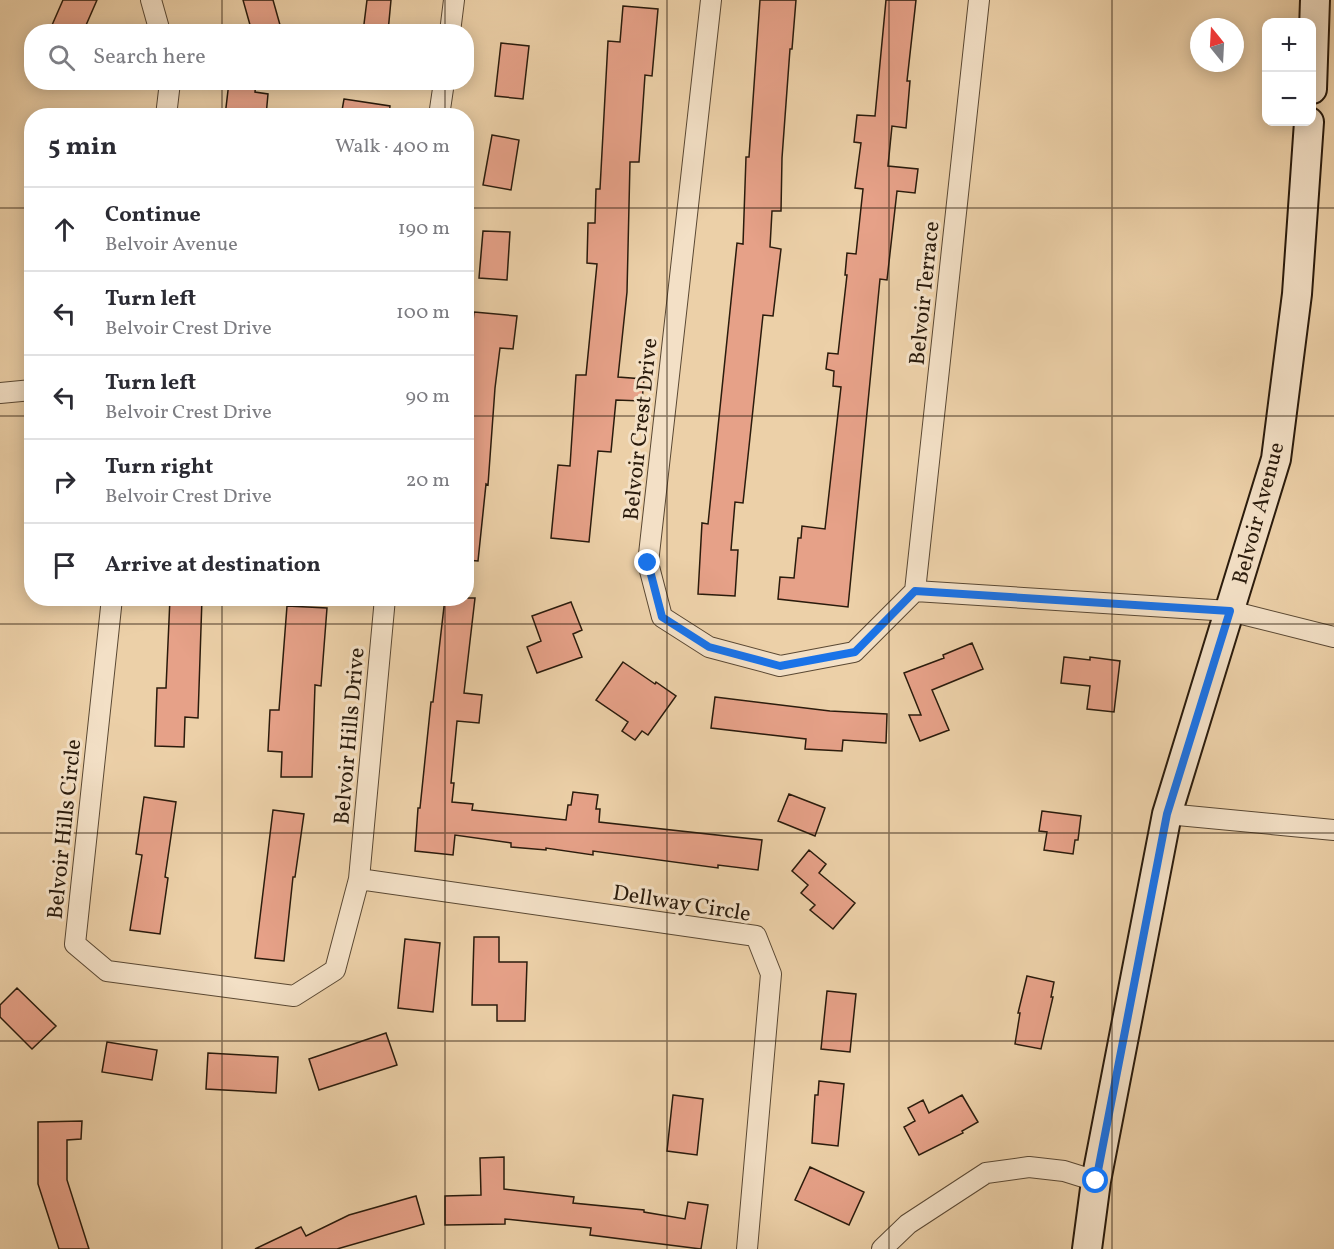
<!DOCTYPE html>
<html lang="en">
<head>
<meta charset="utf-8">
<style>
  :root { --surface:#fff; --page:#f7f7f7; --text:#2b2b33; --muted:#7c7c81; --line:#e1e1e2 }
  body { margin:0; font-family:Vollkorn,serif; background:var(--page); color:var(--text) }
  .controls { position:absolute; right:18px; top:18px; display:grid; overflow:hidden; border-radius:12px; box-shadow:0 3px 15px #0003 }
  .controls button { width:54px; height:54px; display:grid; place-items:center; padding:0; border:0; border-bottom:2px solid var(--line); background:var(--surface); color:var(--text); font:30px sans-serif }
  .compass { position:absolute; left:1190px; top:18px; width:54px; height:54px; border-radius:50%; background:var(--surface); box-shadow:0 3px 15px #0003; rotate:342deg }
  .stop { position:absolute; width:18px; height:18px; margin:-14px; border:4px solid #1a73e8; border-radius:50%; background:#fff }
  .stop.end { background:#1a73e8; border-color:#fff; box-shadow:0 2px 6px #0008 }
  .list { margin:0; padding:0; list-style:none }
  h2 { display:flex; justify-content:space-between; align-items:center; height:78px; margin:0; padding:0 24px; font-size:26px }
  h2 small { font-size:20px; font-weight:400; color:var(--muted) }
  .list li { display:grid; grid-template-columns:39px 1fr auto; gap:18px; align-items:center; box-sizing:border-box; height:84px; padding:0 24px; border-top:2px solid var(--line) }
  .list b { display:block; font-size:22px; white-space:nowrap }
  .list p { margin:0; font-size:20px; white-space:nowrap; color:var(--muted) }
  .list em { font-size:20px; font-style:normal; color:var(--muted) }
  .icon { flex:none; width:33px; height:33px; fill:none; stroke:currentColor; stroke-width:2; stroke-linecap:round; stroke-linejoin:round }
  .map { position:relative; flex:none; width:1334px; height:1249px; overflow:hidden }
  .search { position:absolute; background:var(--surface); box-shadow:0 3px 15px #0003; left:24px; top:24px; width:450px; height:66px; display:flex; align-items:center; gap:15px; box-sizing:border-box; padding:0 21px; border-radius:24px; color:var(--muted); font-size:22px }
  .panel { position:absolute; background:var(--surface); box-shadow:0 3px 15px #0003; left:24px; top:108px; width:450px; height:498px; border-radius:24px }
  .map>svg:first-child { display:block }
  .building { fill:#e6a188; stroke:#2a1b0c; stroke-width:1.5 }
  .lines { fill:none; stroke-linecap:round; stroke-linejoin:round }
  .street-casing { stroke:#5a4833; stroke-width:22 }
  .secondary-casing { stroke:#2a1b0c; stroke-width:32 }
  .street { stroke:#f3e0c6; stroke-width:20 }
  .secondary { stroke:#f3e0c6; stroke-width:28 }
  .route { stroke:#1a73e8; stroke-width:8 }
  .grid { fill:none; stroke:#2a1b0c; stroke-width:1.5; stroke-opacity:0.55 }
  .labels { text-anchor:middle; stroke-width:6; stroke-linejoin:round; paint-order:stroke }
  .street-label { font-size:22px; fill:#2a1b0c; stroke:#f3e0c6 }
</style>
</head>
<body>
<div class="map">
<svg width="1334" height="1249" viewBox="0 0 1334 1249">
  <rect width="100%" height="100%" fill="#ecd0a8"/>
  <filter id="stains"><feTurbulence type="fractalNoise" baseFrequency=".00333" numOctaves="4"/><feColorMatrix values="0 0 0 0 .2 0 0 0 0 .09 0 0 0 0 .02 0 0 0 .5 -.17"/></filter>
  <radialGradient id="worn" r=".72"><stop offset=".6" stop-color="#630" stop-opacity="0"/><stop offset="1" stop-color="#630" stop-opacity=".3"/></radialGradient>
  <!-- building -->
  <path class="building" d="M63,0h34l-14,32h-34z
    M243,0h30l9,32h-30z
    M367,0h24l-3,32h-25z
    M760,0h36l-4,49h-2l-8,109 -1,53h-9l-2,36 11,2 -8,67 -10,-1 -20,188 -8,-1 -4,48h7l-3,46 -37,-2 4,-71 6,1 29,-281 6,1 3,-87h3z
    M886,0h30l-9,81h3l-4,47 -14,-2 -4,40 30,3 -3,24 -18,-2 -10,89 -7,-1 -32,328 -70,-8 2,-22 14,1 4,-40h3l1,-12 23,3 16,-142 -8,-1 1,-15 -8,-2 2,-16 10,1 9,-79h-2l2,-22 9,1 7,-65 -8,-1 6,-45 -7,-1 3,-27 18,1z
    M623,6l35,3 -6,67 -7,-1 -6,87h-9l-3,130 -9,85 26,2 -2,22 -26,-1 -5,52 -13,-1 -9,91 -38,-4 7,-73 12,1 6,-91h10l11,-111 -10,-1 1,-40h7l1,-34h4l8,-148 12,1z
    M501,43l28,3 -6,53 -28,-3z
    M229,82h27l-1,10 13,2 -2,22h-41z
    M344,99l46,7 -1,10h-48z
    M492,135l27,5 -8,50 -28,-5z
    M483,231l27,1 -3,48 -28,-2z
    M474,312l43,4 -4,33 -13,-1 -5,40 -7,97 -2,-1 -8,77 -12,-1v-172z
    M170,598h32l-4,120 -13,-1 -1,30 -29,-1 2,-58h9z
    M445,598h30l-11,95 18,2 -3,28 -22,-2 -6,62h3l-2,19 21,2 -1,6 94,10 2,-15h3l2,-13 25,3 -2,14h4l-1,13 163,18 -4,30 -40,-5v3l-125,-17v4l-47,-7v2l-35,-3v-4l-56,-8 -2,20 -38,-4 3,-43h2l11,-106h2z
    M571,602l11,28 -9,4 9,23 -45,16 -10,-26 14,-6 -9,-25z
    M287,606l40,2 -6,78 -6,-1 -3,92h-31l1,-25 -14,-1 2,-41h9z
    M972,643l11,26 -51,21 17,40 -29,11 -11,-26h12l-17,-42 40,-15 -1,-3z
    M1064,657l26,3v-3l30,4 -6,51 -27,-3 3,-23 -29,-3z
    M623,662l32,22 1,-2 20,14 -28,39 -6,-4 -7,9 -13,-9 6,-9 -32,-22z
    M715,697l115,14 57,3 -1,29 -43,-3 -1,11 -37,-2 1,-10 -95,-11z
    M789,794l36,14 -10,28 -37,-15z
    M144,797l32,5 -11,75 3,1 -8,56 -30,-4 12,-75 -6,-1z
    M273,810l31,4 -9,63h-2l-9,84 -29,-3z
    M1042,811l39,5 -3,24h-3l-2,14 -29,-4 3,-18 -8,-1z
    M809,850l17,14 -7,9 36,30 -22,26 -23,-19 5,-5 -14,-12 7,-8 -16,-14z
    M474,937h25v25h28l-2,59h-28v-16h-25z
    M405,939l35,4 -7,69 -35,-4z
    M1027,976l27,6 -3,15h2l-12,52 -26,-5 5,-31h-2z
    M17,988l39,38 -24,23 -32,-32v-12z
    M827,991l29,3 -6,58 -29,-3z
    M386,1033l11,32 -78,25 -10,-31z
    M107,1042l50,8 -5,30 -50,-8z
    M208,1053l70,4 -2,36 -70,-4z
    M819,1081l25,3 -6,62 -26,-3 3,-48h3z
    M673,1095l30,4 -6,56 -30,-4z
    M962,1095l16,27 -16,9 1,2 -44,22 -15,-28 11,-6 -7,-13 15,-8 6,13z
    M82,1121l-1,18 -14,1v40l22,69h-30l-21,-65v-62z
    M504,1157v32l70,8 -1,6 71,7v2l41,7 3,-17 20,3 -7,44 -111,-14 1,-7 -86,-9v5l-60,1v-29l36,-1 -1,-37z
    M810,1167l54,25 -15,33 -54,-25z
    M416,1196l8,28 -87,25h-82l46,-22 5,9 43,-21z"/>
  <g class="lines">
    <!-- street casing -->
    <g class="street-casing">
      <path id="street" d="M151,0l9,32
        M711,0l-63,563 14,54 47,30 71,19 74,-14 61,-61 315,20 104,26
        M450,32l4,-32
        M166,116l4,-34
        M439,116l5,-34
        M0,393l32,-3
        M915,591l64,-591
        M112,598l-37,346 32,27 187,25 41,-26 24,-91 26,-281
        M1167,814l167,16
        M359,879l397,57 15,38 -24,275
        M882,1249l26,-25 78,-51 43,-6 35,4 32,10"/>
    </g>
    <!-- secondary casing -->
    <g class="secondary-casing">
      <path id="secondary" d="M1312,89l3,-89
        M1087,1249l9,-68 71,-367 109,-355 21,-165 12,-172"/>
    </g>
    <!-- street -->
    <use href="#street" class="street"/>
    <!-- secondary -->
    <use href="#secondary" class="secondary"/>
  </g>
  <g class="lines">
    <!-- route -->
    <path class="route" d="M648,563l14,54 47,30 71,19 75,-14 60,-61 315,20 -63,203 -71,367"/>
  </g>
  <!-- grid -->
  <path class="grid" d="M222,0v32M445,0v32M667,0v1249M889,0v1249M1112,0v1249M222,82v34M445,82v34M0,208h32M466,208h868M0,416h32M466,416h868M222,598v651M445,598v651M0,624h1334M0,833h1334M0,1041h1334"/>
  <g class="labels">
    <!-- street labels -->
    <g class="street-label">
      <text transform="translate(923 293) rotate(-84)" y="8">Belvoir Terrace</text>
      <text transform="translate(639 429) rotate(-84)" y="8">Belvoir Crest Drive</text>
      <text transform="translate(1257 513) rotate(-75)" y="8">Belvoir Avenue</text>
      <text transform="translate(348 736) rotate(-85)" y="8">Belvoir Hills Drive</text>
      <text transform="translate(63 829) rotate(-84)" y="8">Belvoir Hills Circle</text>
      <text transform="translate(682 902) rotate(9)" y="8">Dellway Circle</text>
    </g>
  </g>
  <rect width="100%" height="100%" filter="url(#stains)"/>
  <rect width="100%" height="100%" fill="url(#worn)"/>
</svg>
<div class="controls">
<button>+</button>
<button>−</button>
</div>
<svg class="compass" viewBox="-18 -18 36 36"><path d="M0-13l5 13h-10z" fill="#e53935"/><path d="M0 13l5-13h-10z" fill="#7c7c81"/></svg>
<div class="stop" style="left:1096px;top:1181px"></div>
<div class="stop end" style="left:648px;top:563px"></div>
<div class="search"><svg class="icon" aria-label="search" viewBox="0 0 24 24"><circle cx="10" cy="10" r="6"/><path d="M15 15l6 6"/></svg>Search here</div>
<section class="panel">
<h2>5 min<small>Walk · 400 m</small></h2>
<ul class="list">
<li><svg class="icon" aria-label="ahead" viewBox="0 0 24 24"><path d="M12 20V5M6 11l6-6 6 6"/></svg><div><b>Continue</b><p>Belvoir Avenue</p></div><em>190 m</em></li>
<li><svg class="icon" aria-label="left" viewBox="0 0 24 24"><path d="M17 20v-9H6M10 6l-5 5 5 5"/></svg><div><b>Turn left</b><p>Belvoir Crest Drive</p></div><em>100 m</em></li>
<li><svg class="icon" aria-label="left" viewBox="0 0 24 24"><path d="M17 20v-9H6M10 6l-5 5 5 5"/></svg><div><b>Turn left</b><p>Belvoir Crest Drive</p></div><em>90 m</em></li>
<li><svg class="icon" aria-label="right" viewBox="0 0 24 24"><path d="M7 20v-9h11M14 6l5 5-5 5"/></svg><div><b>Turn right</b><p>Belvoir Crest Drive</p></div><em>20 m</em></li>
<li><svg class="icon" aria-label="arrive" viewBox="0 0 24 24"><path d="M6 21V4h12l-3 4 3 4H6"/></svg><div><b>Arrive at destination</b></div></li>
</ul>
</section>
</div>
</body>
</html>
